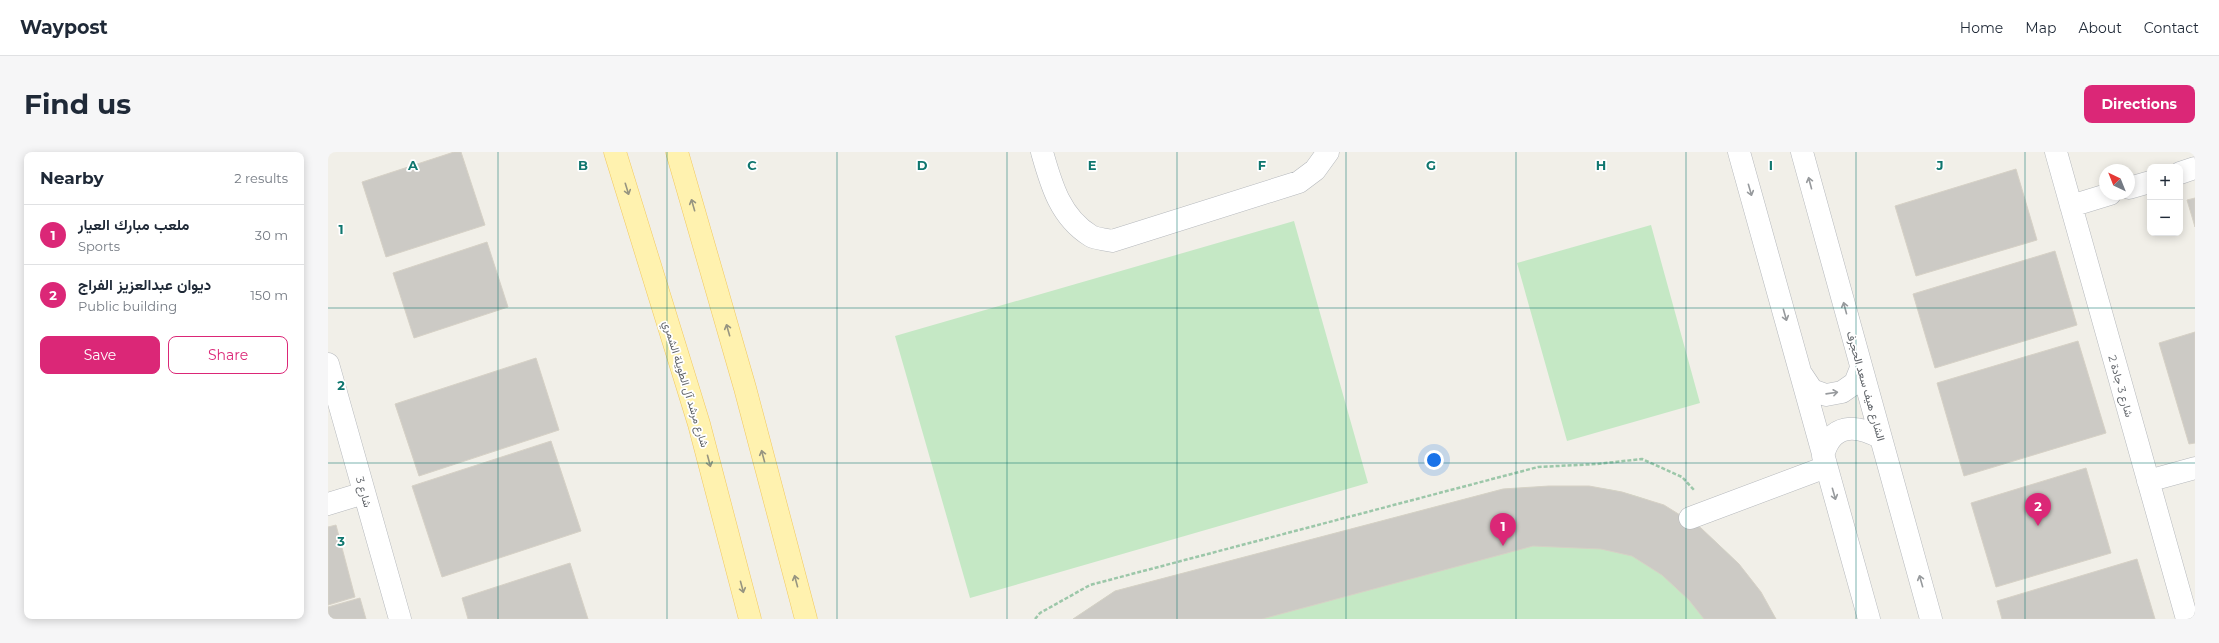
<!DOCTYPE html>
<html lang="en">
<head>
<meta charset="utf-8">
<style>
  :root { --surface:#fff; --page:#f6f6f7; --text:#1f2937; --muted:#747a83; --line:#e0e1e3; --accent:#db2777 }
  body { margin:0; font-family:Montserrat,Vazirmatn,sans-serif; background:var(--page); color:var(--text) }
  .controls { position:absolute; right:12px; top:12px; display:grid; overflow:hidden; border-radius:8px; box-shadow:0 2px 10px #0003 }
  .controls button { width:36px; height:36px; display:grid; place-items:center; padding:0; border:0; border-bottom:1px solid var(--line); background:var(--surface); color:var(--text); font:20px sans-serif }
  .compass { position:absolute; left:1771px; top:12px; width:36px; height:36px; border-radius:50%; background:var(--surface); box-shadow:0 2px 10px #0003; rotate:317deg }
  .you { position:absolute; left:1106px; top:308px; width:14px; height:14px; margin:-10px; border:3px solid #fff; border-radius:50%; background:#1a73e8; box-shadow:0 0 0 6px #1a73e833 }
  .badge { display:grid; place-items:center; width:26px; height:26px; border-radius:50%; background:var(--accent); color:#fff; font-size:13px; font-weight:700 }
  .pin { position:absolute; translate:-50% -33px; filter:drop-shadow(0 1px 2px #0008) }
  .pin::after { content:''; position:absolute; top:21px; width:14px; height:12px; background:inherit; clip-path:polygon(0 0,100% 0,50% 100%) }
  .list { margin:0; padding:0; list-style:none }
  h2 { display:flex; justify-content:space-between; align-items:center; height:52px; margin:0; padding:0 16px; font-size:17px }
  h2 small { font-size:13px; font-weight:400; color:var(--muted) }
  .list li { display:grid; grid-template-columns:26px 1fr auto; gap:12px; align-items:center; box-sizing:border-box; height:60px; padding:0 16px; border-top:1px solid var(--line) }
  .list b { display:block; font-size:15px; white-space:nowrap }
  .list p { margin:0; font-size:13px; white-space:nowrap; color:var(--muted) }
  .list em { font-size:13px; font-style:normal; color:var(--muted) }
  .actions { display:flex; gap:8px; padding:12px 16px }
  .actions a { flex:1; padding:9px 0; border:1px solid var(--accent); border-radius:8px; text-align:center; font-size:14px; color:var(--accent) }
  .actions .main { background:var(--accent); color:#fff }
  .map { position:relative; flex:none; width:1867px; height:467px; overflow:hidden; border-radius:8px }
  header { display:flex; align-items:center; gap:24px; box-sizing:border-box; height:56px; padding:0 20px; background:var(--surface); border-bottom:1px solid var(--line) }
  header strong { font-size:19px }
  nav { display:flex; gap:22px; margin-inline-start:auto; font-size:14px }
  .intro { display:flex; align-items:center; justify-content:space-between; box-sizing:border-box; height:96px; padding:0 24px }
  h1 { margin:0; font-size:28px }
  .button { padding:10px 18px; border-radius:8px; background:var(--accent); color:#fff; font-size:14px; font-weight:700 }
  main { display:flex; gap:24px; padding:0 24px }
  aside { flex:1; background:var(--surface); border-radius:8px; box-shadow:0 2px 10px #0003 }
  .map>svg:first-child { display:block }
  .green { fill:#c5e8c5 }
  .building { fill:#cccac5; stroke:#d6d1c6 }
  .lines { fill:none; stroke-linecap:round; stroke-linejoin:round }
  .minor-casing { stroke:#b5b8bc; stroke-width:23 }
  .major-casing { stroke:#f2c960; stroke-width:23 }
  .path { stroke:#9cc7a9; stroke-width:2.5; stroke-dasharray:4 2; stroke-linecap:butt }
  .minor { stroke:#fff; stroke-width:22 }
  .major { stroke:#fff2af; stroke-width:22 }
  .oneway { stroke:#979a9d }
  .oneway2 { stroke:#979581 }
  .grid { fill:none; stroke:#0f766e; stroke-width:1; stroke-opacity:0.55 }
  .labels { text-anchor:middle; stroke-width:3.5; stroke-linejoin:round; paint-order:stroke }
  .street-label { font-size:11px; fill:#5f6368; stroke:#fff }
  .grid-label { font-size:13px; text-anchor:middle; font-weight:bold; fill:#0f766e; stroke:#fff; stroke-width:3.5; stroke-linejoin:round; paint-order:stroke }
</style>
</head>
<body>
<header>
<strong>Waypost</strong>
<nav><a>Home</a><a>Map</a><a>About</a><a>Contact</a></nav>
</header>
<div class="intro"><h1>Find us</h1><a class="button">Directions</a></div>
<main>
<aside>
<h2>Nearby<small>2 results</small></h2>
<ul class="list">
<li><span class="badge">1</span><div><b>ملعب مبارك العيار</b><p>Sports</p></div><em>30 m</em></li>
<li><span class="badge">2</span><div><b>ديوان عبدالعزيز الفراج</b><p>Public building</p></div><em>150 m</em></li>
</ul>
<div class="actions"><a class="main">Save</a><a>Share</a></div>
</aside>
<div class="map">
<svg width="1867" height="467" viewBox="0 0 1867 467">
  <rect width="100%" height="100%" fill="#f1efe8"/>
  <!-- green -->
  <path class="green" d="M966,69l74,262 -398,115 -75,-262z
    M1323,73l49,178 -133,38 -50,-178z
    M1221,334c25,0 49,0 73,6 68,16 121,66 154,127h-703l42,-28 388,-102z"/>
  <!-- building -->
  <path class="building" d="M126,0h7l24,73 -99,32 -24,-75z
    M1688,17l21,71 -121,36 -21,-70z
    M1867,46v29l-8,-27z
    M159,90l21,65 -94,31 -21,-65z
    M1727,99l22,74 -142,43 -22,-74z
    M1867,180v111l-6,1 -30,-101z
    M1750,189l28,92 -142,43 -27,-93z
    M208,206l23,72 -140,46 -24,-72z
    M223,289l30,90 -139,46 -30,-91z
    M1758,316l25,85 -115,34 -25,-84z
    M1221,334h40l33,6 42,13 37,23 38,36 22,28 15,27h-72l-15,-19 -27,-25 -30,-19 -31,-7 -68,-3 -271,73h-189l42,-28 388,-102z
    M8,373l19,72 -27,8v-78z
    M1809,407l18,60h-153l-5,-18z
    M242,411l18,56h-120l-6,-21z
    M32,446l6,21h-38v-12z"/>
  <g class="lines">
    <!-- minor casing -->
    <g class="minor-casing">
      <path id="minor" d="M714,0c9,32 18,65 49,84 5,3 14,3 21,5l187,-59 16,-12 13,-18
        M1411,0l130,467
        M1474,0l129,467
        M1728,0l131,467
        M1852,21l15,-5
        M1801,36l21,-6
        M1743,54l39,-12
        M0,212l72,255
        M1474,223l10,15 14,5 16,-3 13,-9 6,-15
        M1495,304c8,-33 33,-32 58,-18
        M1820,329l47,-13
        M0,352l36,-11
        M1362,366l136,-51"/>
    </g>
    <!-- major casing -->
    <g class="major-casing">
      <path id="major" d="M287,0l84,272 51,195
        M349,0l68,236 61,231"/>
    </g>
    <!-- path -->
    <path class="path" d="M707,467l5,-6 50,-28 448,-118 59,-3 45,-5 40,18 12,13"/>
    <!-- minor -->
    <use href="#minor" class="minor"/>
    <!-- major -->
    <use href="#major" class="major"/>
  </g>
  <!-- one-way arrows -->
  <defs><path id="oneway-shaft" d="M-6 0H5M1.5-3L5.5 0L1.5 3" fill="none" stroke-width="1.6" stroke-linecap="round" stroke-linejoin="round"/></defs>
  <g class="oneway">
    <use href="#oneway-shaft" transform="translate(1482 31) rotate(-105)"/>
    <use href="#oneway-shaft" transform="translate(1422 38) rotate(74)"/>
    <use href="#oneway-shaft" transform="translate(1517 156) rotate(-105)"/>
    <use href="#oneway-shaft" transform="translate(1457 163) rotate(74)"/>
    <use href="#oneway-shaft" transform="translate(1504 241) rotate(-8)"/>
    <use href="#oneway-shaft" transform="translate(1506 342) rotate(74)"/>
    <use href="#oneway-shaft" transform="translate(1593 429) rotate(-106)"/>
  </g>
  <g class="oneway2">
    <use href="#oneway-shaft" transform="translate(299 37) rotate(73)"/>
    <use href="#oneway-shaft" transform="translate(365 53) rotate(-106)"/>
    <use href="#oneway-shaft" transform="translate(400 178) rotate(-106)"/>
    <use href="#oneway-shaft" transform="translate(435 304) rotate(-105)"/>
    <use href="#oneway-shaft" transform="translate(381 309) rotate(75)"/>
    <use href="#oneway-shaft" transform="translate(468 429) rotate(-105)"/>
    <use href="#oneway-shaft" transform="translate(414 435) rotate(75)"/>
  </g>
  <!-- grid -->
  <path class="grid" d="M170,0v467M339,0v467M509,0v467M679,0v467M849,0v467M1018,0v467M1188,0v467M1358,0v467M1528,0v467M1697,0v467M0,156h1867M0,311h1867"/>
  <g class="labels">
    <!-- street labels -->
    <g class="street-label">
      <text transform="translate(358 232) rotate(73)" y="4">شارع مرشد آل الطويلة الشمري</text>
      <text transform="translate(1538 234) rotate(74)" y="4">الشارع هيف سعد الحجرف</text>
      <text transform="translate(1793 234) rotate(74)" y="4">شارع 3 جادة 2</text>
      <text transform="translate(36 340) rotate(74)" y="4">شارع 3</text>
    </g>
  </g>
  <g class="grid-label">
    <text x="85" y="18">A</text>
    <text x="255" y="18">B</text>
    <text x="424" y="18">C</text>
    <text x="594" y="18">D</text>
    <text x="764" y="18">E</text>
    <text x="934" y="18">F</text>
    <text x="1103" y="18">G</text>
    <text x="1273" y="18">H</text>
    <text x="1443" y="18">I</text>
    <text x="1612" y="18">J</text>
    <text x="13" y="82">1</text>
    <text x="13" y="238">2</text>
    <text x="13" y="394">3</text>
  </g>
</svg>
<div class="controls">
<button>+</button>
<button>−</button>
</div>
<svg class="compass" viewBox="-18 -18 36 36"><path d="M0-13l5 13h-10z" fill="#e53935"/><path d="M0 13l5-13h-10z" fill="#747a83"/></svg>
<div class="you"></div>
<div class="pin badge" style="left:1175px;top:394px">1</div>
<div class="pin badge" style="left:1710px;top:374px">2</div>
</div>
</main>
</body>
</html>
